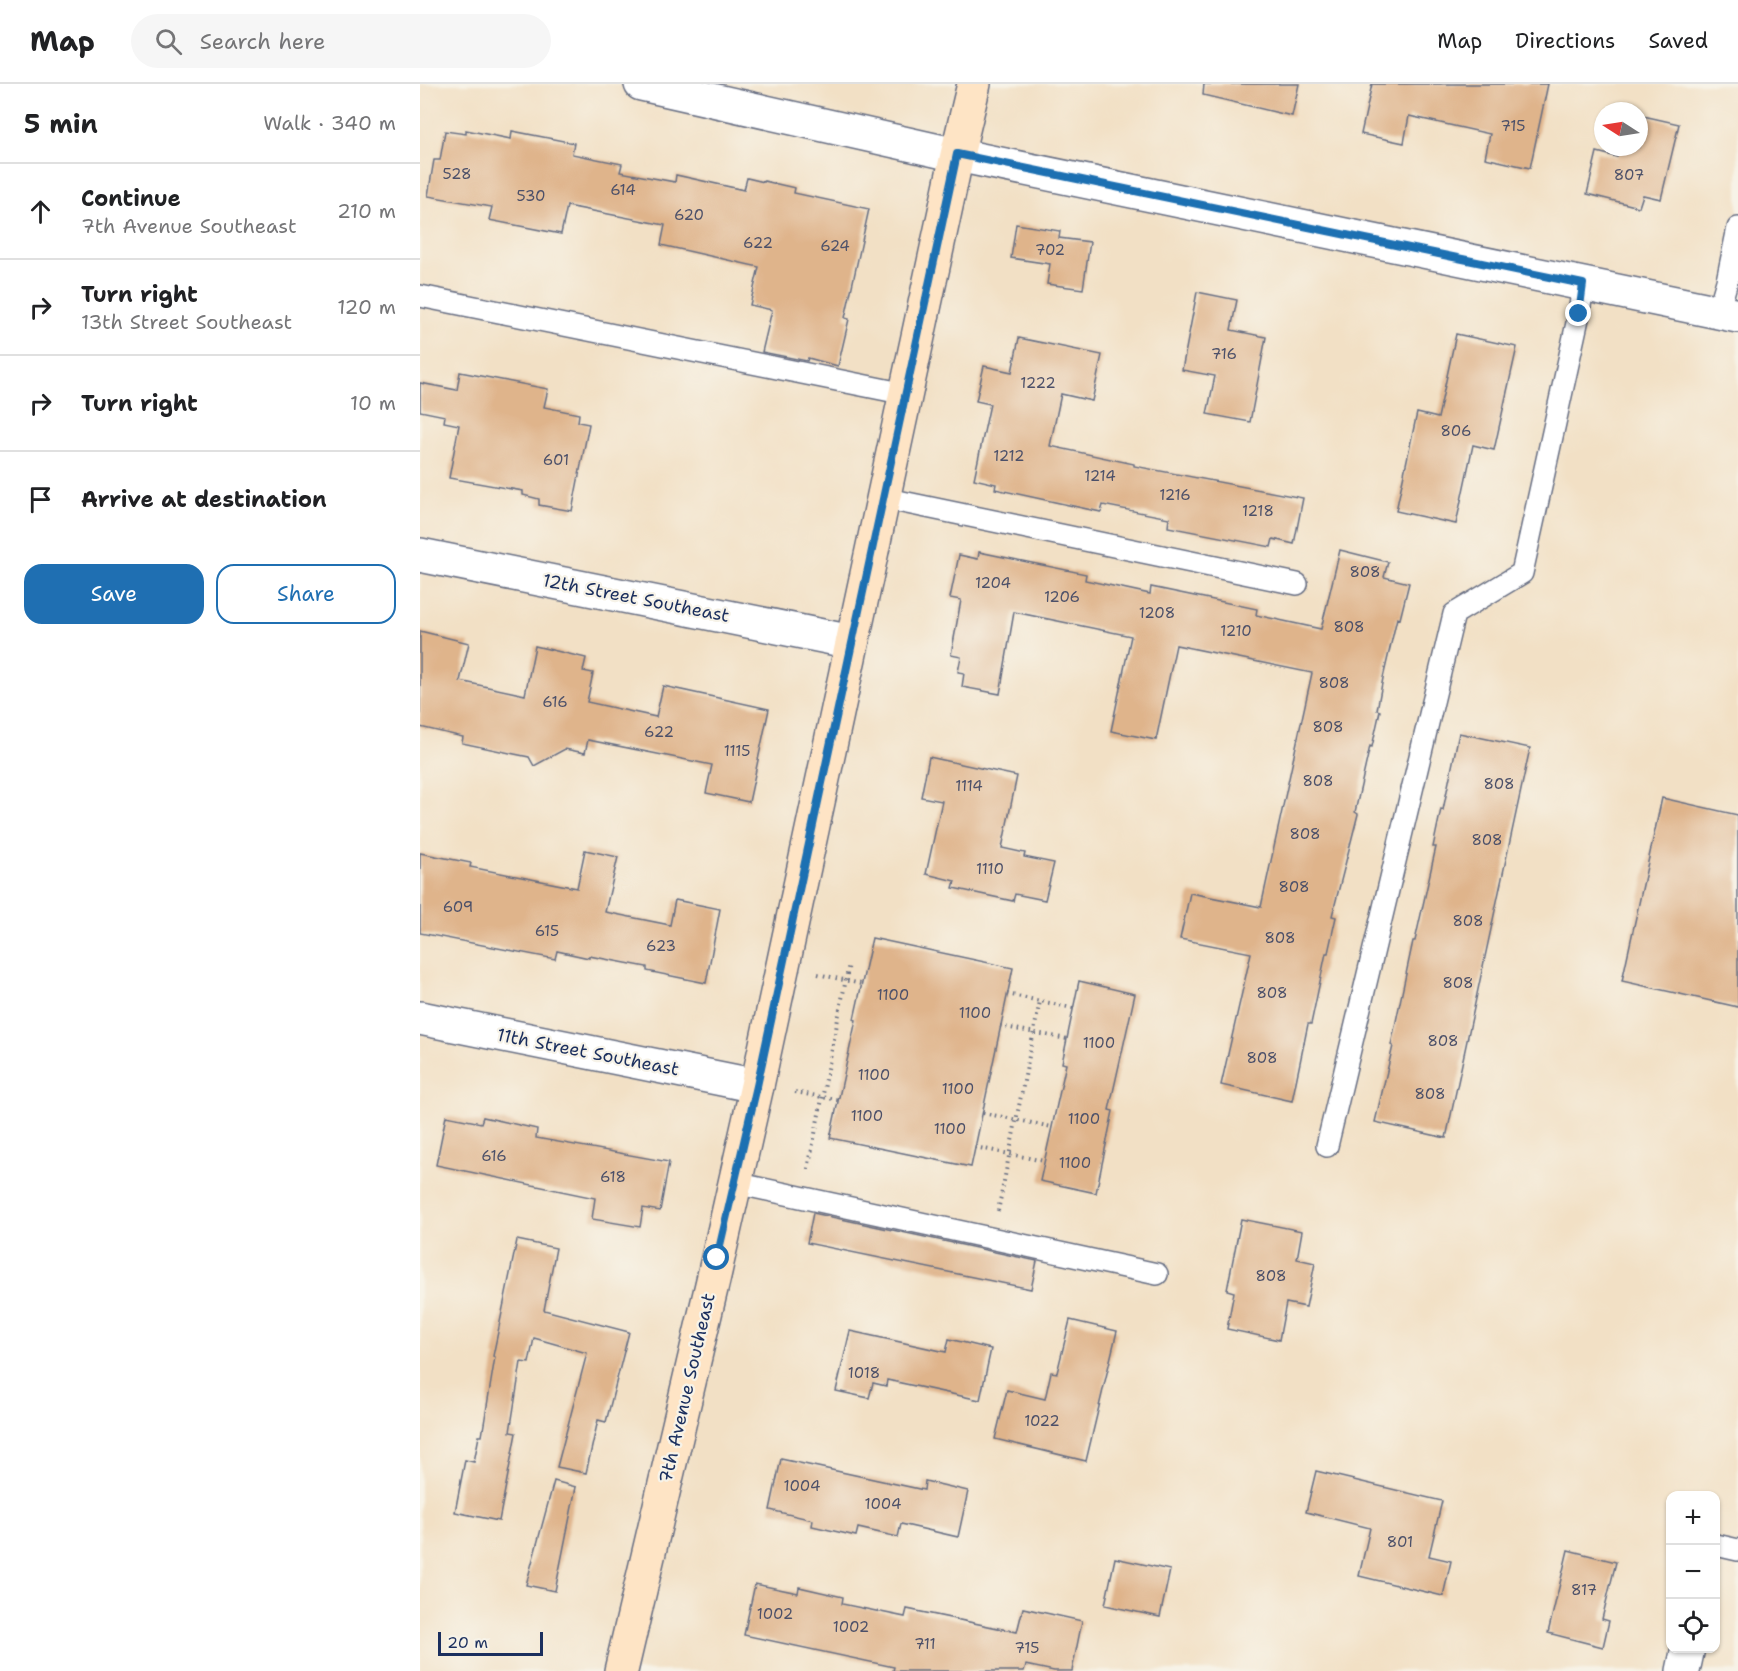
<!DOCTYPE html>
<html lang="en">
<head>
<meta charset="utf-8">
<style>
  :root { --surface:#fff; --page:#f6f6f6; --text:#202124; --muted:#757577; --line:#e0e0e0; --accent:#1f6fb2 }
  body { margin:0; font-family:"Shantell Sans",sans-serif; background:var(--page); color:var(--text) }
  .controls { position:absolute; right:18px; bottom:18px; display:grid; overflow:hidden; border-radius:12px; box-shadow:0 2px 4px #0004 }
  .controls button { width:54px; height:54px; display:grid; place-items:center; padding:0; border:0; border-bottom:2px solid var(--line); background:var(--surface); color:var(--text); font:30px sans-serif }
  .compass { position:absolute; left:1174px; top:18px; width:54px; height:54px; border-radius:50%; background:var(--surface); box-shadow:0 2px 4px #0004; rotate:282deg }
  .scale { position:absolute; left:18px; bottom:15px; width:105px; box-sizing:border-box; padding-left:6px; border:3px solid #1b2f5e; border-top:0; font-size:16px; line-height:21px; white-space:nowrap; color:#1b2f5e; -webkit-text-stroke:4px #f7f3e8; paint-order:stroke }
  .stop { position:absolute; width:18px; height:18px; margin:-14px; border:4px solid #1f6fb2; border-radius:50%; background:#fff }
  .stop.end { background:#1f6fb2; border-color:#fff; box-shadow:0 2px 6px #0008 }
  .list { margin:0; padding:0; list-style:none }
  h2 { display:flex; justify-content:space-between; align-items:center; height:78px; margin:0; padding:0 24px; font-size:26px }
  h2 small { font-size:20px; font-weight:400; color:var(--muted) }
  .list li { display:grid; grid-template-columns:39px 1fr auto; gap:18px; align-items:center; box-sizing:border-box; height:96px; padding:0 24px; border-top:2px solid var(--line) }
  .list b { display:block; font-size:22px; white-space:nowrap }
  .list p { margin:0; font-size:20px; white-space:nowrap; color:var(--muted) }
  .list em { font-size:20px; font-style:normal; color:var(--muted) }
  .actions { display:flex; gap:12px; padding:18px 24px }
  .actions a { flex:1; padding:14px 0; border:2px solid var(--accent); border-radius:18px; text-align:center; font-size:21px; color:var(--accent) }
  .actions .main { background:var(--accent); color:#fff }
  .icon { flex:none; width:33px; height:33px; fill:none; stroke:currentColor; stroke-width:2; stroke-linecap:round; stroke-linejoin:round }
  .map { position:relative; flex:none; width:1318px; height:1587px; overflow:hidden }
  header { display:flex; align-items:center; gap:36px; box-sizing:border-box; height:84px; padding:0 30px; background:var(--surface); border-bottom:2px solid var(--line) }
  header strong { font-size:28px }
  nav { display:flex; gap:33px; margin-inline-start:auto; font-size:21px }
  .search { width:420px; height:54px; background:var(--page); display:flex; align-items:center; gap:15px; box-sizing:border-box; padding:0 21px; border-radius:33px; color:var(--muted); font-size:22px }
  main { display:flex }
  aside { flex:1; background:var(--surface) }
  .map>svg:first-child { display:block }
  .building { fill:#dfb48b }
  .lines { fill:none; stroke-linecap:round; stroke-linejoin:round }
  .lane-casing { stroke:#666d82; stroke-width:24 }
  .street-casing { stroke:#666d82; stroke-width:36 }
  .secondary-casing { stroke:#666d82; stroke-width:36 }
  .path { stroke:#666d82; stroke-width:4; stroke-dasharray:1.5 4.5; stroke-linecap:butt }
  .lane { stroke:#fff; stroke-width:21 }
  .street { stroke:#fff; stroke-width:33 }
  .secondary { stroke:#fee4c5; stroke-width:33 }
  .route { stroke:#1f6fb2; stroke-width:8 }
  .labels { text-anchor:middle; stroke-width:4.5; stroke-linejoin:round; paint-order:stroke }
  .number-label { font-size:15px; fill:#4c5069 }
  .street-label { font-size:18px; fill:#1b2f5e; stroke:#f7f3e8 }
</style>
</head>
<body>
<header>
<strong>Map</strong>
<div class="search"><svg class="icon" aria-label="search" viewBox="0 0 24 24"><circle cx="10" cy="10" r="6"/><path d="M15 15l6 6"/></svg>Search here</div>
<nav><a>Map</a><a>Directions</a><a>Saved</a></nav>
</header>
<main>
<aside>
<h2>5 min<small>Walk · 340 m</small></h2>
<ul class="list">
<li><svg class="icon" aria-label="ahead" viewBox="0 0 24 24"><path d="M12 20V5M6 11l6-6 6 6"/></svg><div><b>Continue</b><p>7th Avenue Southeast</p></div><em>210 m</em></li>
<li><svg class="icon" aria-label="right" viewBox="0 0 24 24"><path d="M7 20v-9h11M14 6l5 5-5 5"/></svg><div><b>Turn right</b><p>13th Street Southeast</p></div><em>120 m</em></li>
<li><svg class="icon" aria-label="right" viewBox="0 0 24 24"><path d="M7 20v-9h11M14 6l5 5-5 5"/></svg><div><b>Turn right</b></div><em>10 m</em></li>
<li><svg class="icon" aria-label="arrive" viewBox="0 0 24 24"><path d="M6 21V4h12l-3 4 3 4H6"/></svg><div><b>Arrive at destination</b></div></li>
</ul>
<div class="actions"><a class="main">Save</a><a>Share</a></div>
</aside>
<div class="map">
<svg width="1318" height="1587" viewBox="0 0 1318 1587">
  <rect width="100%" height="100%" fill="#f7f3e8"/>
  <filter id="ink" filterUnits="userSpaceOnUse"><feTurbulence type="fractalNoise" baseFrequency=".0167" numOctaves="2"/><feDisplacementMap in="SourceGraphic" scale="12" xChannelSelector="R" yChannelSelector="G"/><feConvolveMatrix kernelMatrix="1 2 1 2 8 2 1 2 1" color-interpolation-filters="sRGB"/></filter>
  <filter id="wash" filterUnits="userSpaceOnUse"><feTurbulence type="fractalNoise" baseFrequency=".008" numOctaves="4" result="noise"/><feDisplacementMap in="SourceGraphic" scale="24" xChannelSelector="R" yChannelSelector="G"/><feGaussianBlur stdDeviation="1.35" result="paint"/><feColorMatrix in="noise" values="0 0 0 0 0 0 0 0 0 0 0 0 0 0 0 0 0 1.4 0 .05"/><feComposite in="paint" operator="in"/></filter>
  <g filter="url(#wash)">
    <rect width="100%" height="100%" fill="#f2e0c5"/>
    <g id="blocks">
      <!-- building -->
      <path class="building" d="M784,0h95l-7,32 -89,-21z
        M952,0h176l-18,84 -45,-10 5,-24 -81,-18 -5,27 -43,-9z
        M1219,31l40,9 -18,75 -18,-4 -4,12 -52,-13 10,-42 20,5 2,-10h20z
        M46,46l45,9 1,-8 62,12 -2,11 50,10 -2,8 55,10 1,-7 68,15 3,-12 17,4v-1l31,7 -1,5 75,16 -24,109 4,1 -11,47 -30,-8 -1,3 -45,-9 10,-42 -22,-5 9,-38 -98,-22 4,-20 -98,-19 -6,28 -72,-14 3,-13 -64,-11 6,-36h6l5,-29 21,3z
        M596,140l44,7 -1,7 31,4 -7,47 -36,-5 3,-20 -39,-6z
        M777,208l40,8 -6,30 35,7 -16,85 -43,-8 8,-38 -33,-6z
        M1036,250l61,13 -23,103 -21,-5 -17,79 -60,-13 21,-98 21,5z
        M599,254l83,17 -10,46 -31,-7 -11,52 84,18v2l169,32 -9,46 -21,-5 -2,8 -103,-20 1,-9 -66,-13 -2,7 -106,-23 1,-5 -22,-5 16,-75 -14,-3 8,-35 28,6z
        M40,288l88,17 -4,18 35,7 -1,8 11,2 -17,87 -33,-6v-6l-16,-4v-4l-74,-13 10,-53 -15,-3 1,-6 -25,-5v-28l37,7z
        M920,466l48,12 -4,15 25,6 -9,36 -3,-1 -14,60 -6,32 3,1 -8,36 -2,-1 -15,66 3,2 -26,102 4,1 -8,36h-2l-15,71h-3l-16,77 -71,-16 30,-132 -71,-14 10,-46 71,14 51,-234 -136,-28 -20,95 -45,-9 20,-95 -117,-24 -14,82 -38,-7 2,-14 -6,-1 3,-15 -10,-2 10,-55 -11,-2 9,-43 19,4 1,-7 107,22 -1,6 65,14 1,-7 106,22 -1,6 65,14z
        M0,547l49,12 -9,38 65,14 10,-49 51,12 -3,13 10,2 -6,29 69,15 7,-31 106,23 -20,93 -43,-9 6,-28 -124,-25 -3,13 -20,-4 -31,17 -5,-9 -67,-14 1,-6 -43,-10z
        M1039,649l71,15 -84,390 -71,-16 18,-76 -2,-1 22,-104h2l21,-94h-3l8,-38 2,1z
        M509,673l88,19 -15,72 23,5 -1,4 30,6 -9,37 -30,-6 -2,7 -60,-13 2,-7 -29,-7 16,-73 -21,-4z
        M1242,714l76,17v192l-116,-26z
        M165,766l33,7 -13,55 65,13 5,-25 45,9 -14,74 -59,-12v-4l-58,-11v2l-32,-7 -2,8 -135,-26v-80l51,10 -1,4 107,21z
        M452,854l141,30 -42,199 -141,-29 26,-118 -2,-1z
        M659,897l56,13 -26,116 4,1 -17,82 -56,-12 26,-117 -4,-1z
        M26,1032l35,7 2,-6 54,12 -1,9 133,24 -9,49 -17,-3 -3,19 -48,-8 3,-21 -159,-33z
        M393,1129l224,48 -6,28 -224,-46z
        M821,1135l61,12 -5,28 18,4 -9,44 -20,-4 -7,37 -52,-11 7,-37 -7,-2z
        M97,1156l39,8 -12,62 85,22 -23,90 -8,-2 -12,53 -29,-6 30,-114 -53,-15 -5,25 -8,-1 -11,70 6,1 -17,88 -44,-9 10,-52 9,2 5,-26h3l13,-79 -2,-1z
        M650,1236l47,11 -31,130 -91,-22 12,-49 38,9 6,-27 6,1z
        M430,1247l96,21 3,-13 42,10 -11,51 -93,-20 -1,6 -13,-3 -4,15 -33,-7z
        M361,1375l143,31 1,-9 43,10 -10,46 -57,-13 -3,13 -40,-9 -2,8 -44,-10 1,-6 -43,-10z
        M896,1387l126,30 -13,55 22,5 -8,35 -84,-20 11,-48 -64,-16z
        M134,1397l22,6 -21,104 -29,-6z
        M1148,1466l48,12 -14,57 7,2 -6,26 -55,-14z
        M695,1474l55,12 -10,47 -55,-12z
        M335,1500l43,9 1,-6 44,10 -1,7 63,13 2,-8 110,23 6,-24 59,13 -10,50h-18l-28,-6 -2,6h-131l1,-4 -150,-32z"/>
    </g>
  </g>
  <g filter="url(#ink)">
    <use href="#blocks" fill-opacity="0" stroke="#666d82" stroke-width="1.5"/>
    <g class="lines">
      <!-- lane casing -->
      <g class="lane-casing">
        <path id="lane" d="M0,212l486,98
          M1298,228l9,-31 11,-53
          M463,414l414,86
          M907,1062l127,-532 68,-41 57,-259 4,-30
          M315,1099l422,91
          M1296,1461l22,5"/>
      </g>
      <!-- street casing -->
      <g class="street-casing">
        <path id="street" d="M221,0l316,71 781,161
          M0,471l432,87
          M0,934l337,68
          M1263,1587l5,-23"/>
      </g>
      <!-- secondary casing -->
      <g class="secondary-casing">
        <path id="secondary" d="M201,1587l93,-395 43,-190 200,-931 17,-71"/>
      </g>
      <!-- path -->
      <path class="path" d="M398,890l43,10
        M587,910l66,14
        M580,942l67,13
        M375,1008l43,8
        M563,1029l69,14
        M555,1063l69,14
        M388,1085l41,-205
        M578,1127l42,-210"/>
      <!-- lane -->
      <use href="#lane" class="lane"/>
      <!-- street -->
      <use href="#street" class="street"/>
      <!-- secondary -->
      <use href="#secondary" class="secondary"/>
    </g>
  </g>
  <g class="lines" filter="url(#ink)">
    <!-- route -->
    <path class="route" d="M297,1174l40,-172 200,-932 626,130 -4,30"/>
  </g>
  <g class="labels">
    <!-- number labels -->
    <g class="number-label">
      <text x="1093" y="47">715</text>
      <text x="37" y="95">528</text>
      <text x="1209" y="96">807</text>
      <text x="203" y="111">614</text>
      <text x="111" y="117">530</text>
      <text x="269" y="136">620</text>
      <text x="338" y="164">622</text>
      <text x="415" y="167">624</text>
      <text x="630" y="171">702</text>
      <text x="804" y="275">716</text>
      <text x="618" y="304">1222</text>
      <text x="1036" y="352">806</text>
      <text x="589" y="377">1212</text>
      <text x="136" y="381">601</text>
      <text x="680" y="397">1214</text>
      <text x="755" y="416">1216</text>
      <text x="838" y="432">1218</text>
      <text x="945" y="493">808</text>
      <text x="573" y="504">1204</text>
      <text x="642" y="518">1206</text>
      <text x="737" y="534">1208</text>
      <text x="929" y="548">808</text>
      <text x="816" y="552">1210</text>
      <text x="914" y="604">808</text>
      <text x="135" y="623">616</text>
      <text x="908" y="648">808</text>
      <text x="239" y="653">622</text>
      <text x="317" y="672">1115</text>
      <text x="898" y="702">808</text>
      <text x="1079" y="705">808</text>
      <text x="549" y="707">1114</text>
      <text x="885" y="755">808</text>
      <text x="1067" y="761">808</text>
      <text x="570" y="790">1110</text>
      <text x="874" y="808">808</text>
      <text x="38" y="828">609</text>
      <text x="1048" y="842">808</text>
      <text x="127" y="852">615</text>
      <text x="860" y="859">808</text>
      <text x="241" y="867">623</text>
      <text x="1038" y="904">808</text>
      <text x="852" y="914">808</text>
      <text x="473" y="916">1100</text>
      <text x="555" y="934">1100</text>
      <text x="1023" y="962">808</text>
      <text x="679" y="964">1100</text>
      <text x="842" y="979">808</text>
      <text x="454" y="996">1100</text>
      <text x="538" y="1010">1100</text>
      <text x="1010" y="1015">808</text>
      <text x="447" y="1037">1100</text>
      <text x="664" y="1040">1100</text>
      <text x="530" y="1050">1100</text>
      <text x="74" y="1077">616</text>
      <text x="655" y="1084">1100</text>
      <text x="193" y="1098">618</text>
      <text x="851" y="1197">808</text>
      <text x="444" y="1294">1018</text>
      <text x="622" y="1342">1022</text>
      <text x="382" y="1407">1004</text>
      <text x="463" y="1425">1004</text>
      <text x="980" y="1463">801</text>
      <text x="1164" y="1511">817</text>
      <text x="355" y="1535">1002</text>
      <text x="431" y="1548">1002</text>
      <text x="505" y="1565">711</text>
      <text x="607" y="1569">715</text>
    </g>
    <!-- street labels -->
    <g class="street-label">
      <text transform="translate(216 514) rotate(11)" y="6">12th Street Southeast</text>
      <text transform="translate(168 968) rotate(11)" y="6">11th Street Southeast</text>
      <text transform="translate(267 1304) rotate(-77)" y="6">7th Avenue Southeast</text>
    </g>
  </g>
</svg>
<div class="controls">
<button>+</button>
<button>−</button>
<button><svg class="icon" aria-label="locate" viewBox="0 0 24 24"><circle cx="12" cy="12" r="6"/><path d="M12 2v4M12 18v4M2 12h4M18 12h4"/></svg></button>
</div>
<svg class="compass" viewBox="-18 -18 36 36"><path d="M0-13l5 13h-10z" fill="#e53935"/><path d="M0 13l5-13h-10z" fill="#757577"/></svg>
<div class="scale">20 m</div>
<div class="stop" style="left:297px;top:1174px"></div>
<div class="stop end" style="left:1159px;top:230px"></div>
</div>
</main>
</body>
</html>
